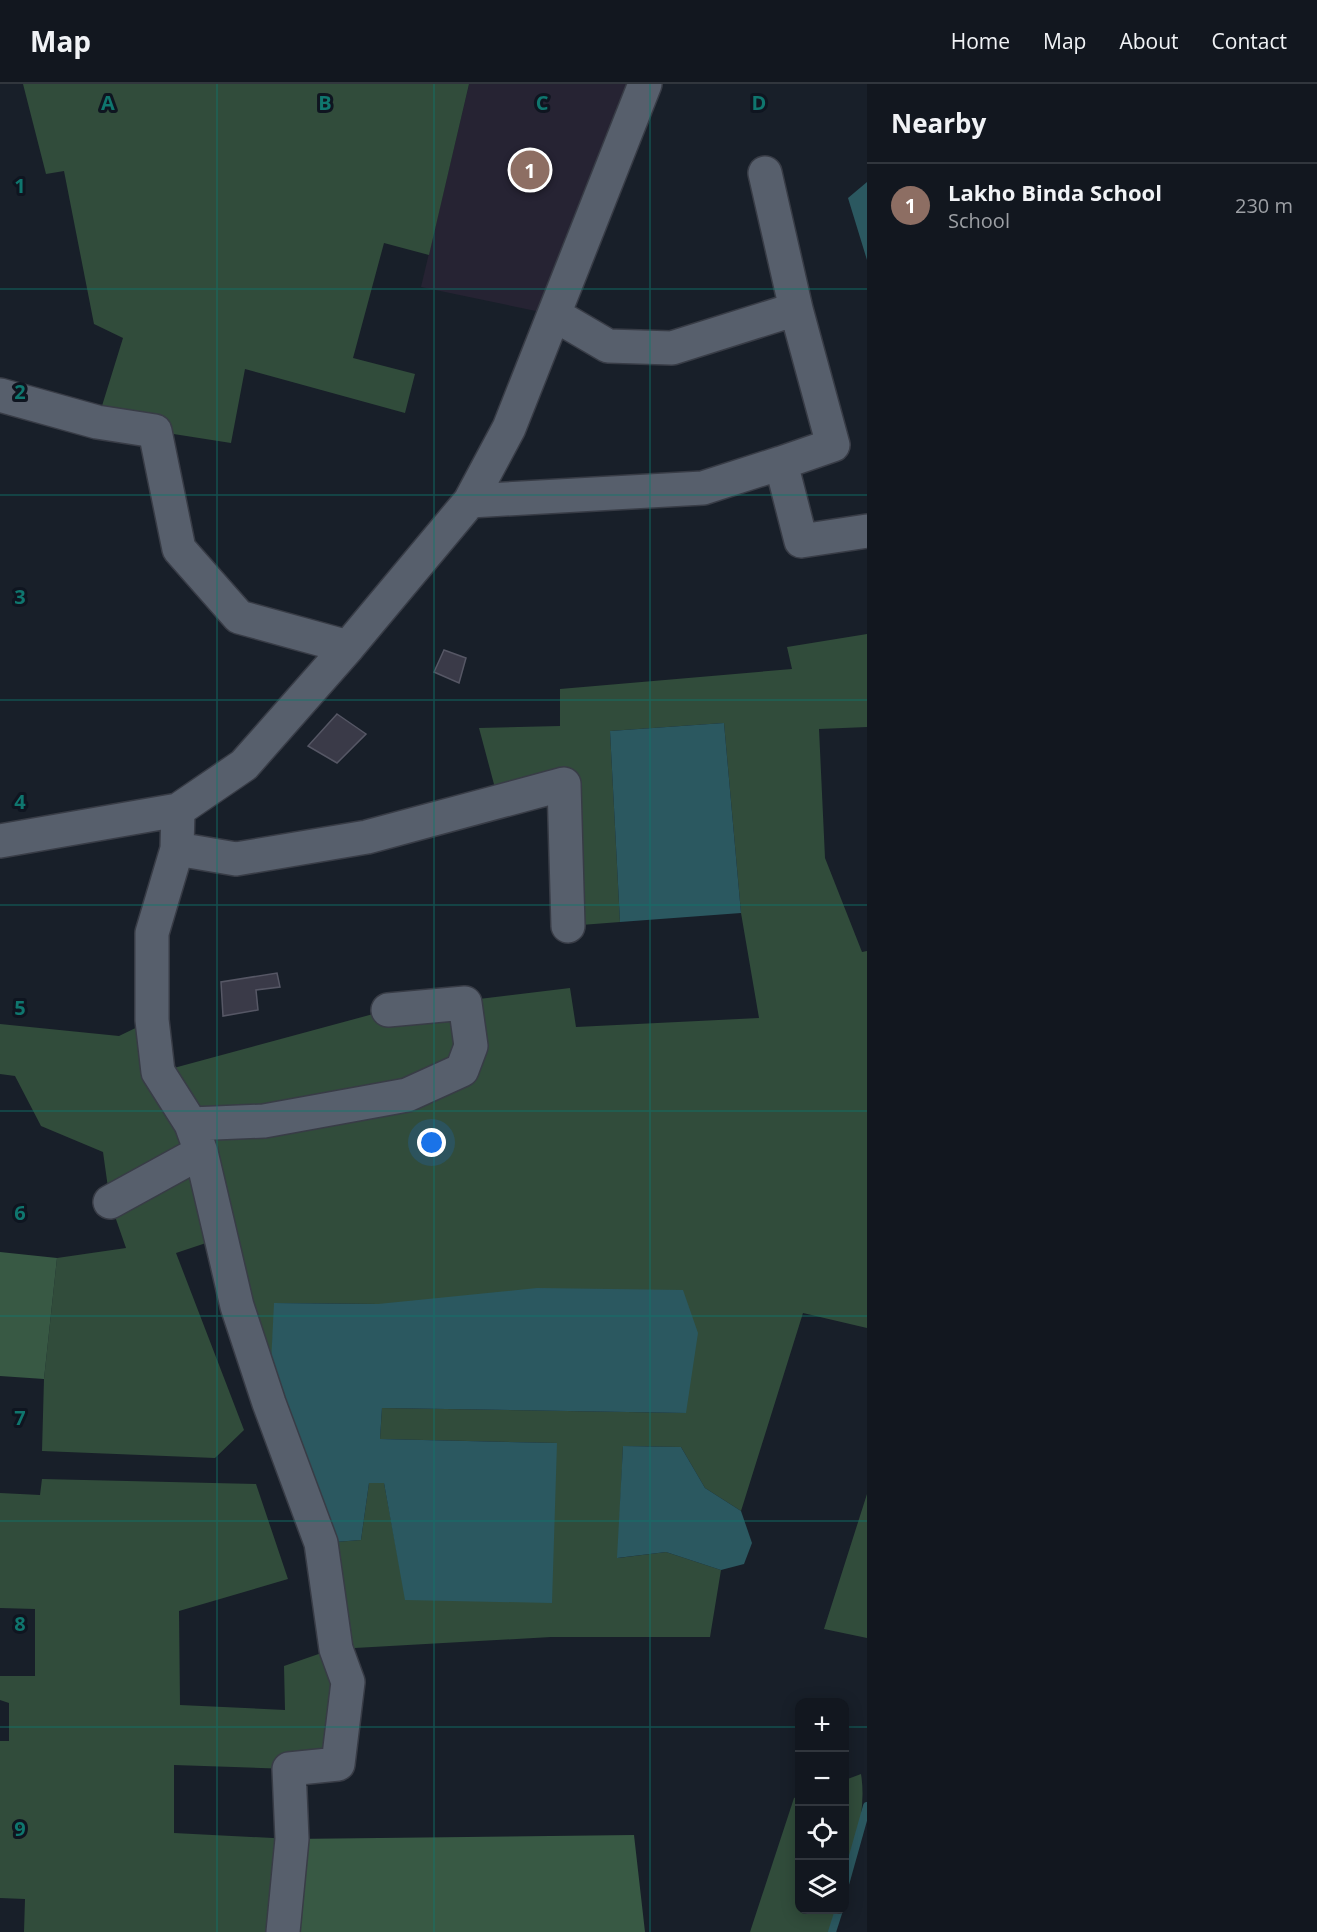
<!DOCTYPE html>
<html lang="en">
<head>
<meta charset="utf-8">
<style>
  :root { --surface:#12171f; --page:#1f242c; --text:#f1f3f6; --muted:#9c9fa4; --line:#31363d; --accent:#d93025 }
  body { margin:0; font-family:"Open Sans",sans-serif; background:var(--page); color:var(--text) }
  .controls { position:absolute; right:18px; bottom:18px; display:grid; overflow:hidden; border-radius:12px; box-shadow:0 3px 15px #0003 }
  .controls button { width:54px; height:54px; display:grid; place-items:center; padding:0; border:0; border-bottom:2px solid var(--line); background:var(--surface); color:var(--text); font:30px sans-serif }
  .you { position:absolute; left:432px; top:1059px; width:21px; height:21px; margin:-15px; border:4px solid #fff; border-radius:50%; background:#1a73e8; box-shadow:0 0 0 9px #1a73e833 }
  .badge { display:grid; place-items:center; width:39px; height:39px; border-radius:50%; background:var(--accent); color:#fff; font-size:20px; font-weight:700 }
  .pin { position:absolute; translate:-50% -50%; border:3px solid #fff; box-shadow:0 2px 6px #0006 }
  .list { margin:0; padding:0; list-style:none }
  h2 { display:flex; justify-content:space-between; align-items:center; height:78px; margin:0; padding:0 24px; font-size:26px }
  h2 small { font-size:20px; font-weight:400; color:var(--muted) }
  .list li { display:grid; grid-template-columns:39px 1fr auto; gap:18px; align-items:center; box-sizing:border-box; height:84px; padding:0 24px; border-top:2px solid var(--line) }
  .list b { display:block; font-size:22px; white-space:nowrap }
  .list p { margin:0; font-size:20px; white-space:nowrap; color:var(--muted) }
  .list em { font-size:20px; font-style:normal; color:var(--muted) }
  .icon { flex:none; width:33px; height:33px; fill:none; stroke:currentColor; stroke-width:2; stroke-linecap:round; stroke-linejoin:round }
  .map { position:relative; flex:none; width:867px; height:1848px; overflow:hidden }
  header { display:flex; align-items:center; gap:36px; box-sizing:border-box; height:84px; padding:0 30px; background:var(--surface); border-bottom:2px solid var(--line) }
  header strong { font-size:28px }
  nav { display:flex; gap:33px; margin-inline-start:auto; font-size:21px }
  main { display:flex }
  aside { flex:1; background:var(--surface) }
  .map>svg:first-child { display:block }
  .education { fill:#262333 }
  .green { fill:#314c3b }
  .forest { fill:#385944 }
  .water { fill:#2b5860 }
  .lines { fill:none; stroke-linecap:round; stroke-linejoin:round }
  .stream { stroke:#2b5860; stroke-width:8 }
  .building { fill:#3a3a48; stroke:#565765; stroke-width:1.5 }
  .minor-casing { stroke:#383c46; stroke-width:36 }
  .minor { stroke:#575f6c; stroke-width:33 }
  .grid { fill:none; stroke:#0f766e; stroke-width:1.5; stroke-opacity:0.55 }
  .grid-label { font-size:20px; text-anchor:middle; font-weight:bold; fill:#0f766e; stroke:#0f1520; stroke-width:6; stroke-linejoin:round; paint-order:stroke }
</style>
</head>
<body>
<header>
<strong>Map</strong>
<nav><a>Home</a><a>Map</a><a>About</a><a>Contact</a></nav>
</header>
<main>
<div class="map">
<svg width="867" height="1848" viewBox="0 0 867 1848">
  <rect width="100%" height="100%" fill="#181f29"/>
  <!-- education -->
  <path class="education" d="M469,0h176l-90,231 -134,-28z"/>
  <!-- green -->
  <path class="green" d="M23,0h446l-40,171 -45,-12 -31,115 62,16 -10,39 -160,-44 -14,74 -134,-21 26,-84 -29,-14 -30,-153 -18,3z
    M867,550v93l-48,2 6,129 37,94 5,-1v377l-64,-15 -62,198 -36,-23 -24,-41 -58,-1 -5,112 48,-6 55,18 -11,67h-159l-214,12 1,115 -49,5 -115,-4v68l118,6 -9,93h-259l1,-33 -25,-1v-157h9v-38l-9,-3v-24h35v-67l-35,-1v-115l40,2 2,-16 214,5 32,95 -109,32 1,94 105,5 -1,-44 52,-18 -15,-105 40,-3 8,-57h15l22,117 151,-157 -177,-4 2,-31 304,5 -308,-109 -103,-1 -6,100 -48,-165 -45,15 68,177 -29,28 -173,-7 2,-72 13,-121 69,-10 -16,-46 -7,-50 -62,-26 -26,-50 -15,-2v-50l119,12 33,-16 7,52 229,-62 182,-22 6,39 183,-9 -18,-105 -17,-190 -114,8 10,191 -52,4 -4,-142 -65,19 -20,-75 81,-2v-37l232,-20 -5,-22z
    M867,1410v144l-43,-9z
    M861,1690c6,36 -7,78 -16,114v-108z
    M799,1712l1,114h39l-7,22h-82l44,-134z"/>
  <!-- forest -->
  <path class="forest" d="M0,1168l57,6 -13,121 -44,-3z
    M634,1751l11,97h-362l9,-93z"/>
  <!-- water -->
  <path class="water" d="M867,98v78l-19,-62z
    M724,639l17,190 -121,9 -10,-191z
    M537,1204l146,2 15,43 -12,80 -304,-5 -2,31 177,4 -5,160 -147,-3 -21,-117h-15l-8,57 -40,3 -52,-140 5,-100 104,1z
    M623,1362l58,1 24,41 36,23 11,32 -8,21 -23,6 -55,-18 -49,6z"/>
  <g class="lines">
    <!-- stream -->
    <path class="stream" d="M844,1804l23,-82
      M832,1848l7,-22"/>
  </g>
  <!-- building -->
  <path class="building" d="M444,566l22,8 -7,25 -25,-11z
    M337,630l29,20 -29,29 -29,-17z
    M277,889l3,14 -24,3 2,20 -35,6 -2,-34z"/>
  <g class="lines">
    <!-- minor casing -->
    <g class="minor-casing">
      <path id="minor" d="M555,231l53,31 64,2 124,-39 -31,-136
        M0,311l97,27 58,9 24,118 60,68 109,30
        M781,379l52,-18 -37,-136
        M470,417l233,-13 78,-25 20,78 66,-10
        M178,726l-1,39 -25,84v87l6,52 33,52 10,28 36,154 32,97 52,140 15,106 12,33 -10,82 -49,5 3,70 -9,93
        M0,757l178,-31 66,-45 104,-118 122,-146 39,-73 136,-344
        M177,765l59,10 131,-22 197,-53 4,142
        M191,1040l73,-3 143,-26 55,-25 9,-24 -6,-43 -77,7
        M110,1118l91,-50"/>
    </g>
    <!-- minor -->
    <use href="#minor" class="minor"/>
  </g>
  <!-- grid -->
  <path class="grid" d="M217,0v1848M434,0v1848M650,0v1848M0,205h867M0,411h867M0,616h867M0,821h867M0,1027h867M0,1232h867M0,1437h867M0,1643h800M844,1643h23"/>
  <g class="grid-label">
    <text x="108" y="26">A</text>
    <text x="325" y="26">B</text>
    <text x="542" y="26">C</text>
    <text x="759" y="26">D</text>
    <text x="20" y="109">1</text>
    <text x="20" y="315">2</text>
    <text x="20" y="520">3</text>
    <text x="20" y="725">4</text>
    <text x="20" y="931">5</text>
    <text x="20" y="1136">6</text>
    <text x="20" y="1341">7</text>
    <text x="20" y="1547">8</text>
    <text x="20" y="1752">9</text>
  </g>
</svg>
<div class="controls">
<button>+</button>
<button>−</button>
<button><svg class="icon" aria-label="locate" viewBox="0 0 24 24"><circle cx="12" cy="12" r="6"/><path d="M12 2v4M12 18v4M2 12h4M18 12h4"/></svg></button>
<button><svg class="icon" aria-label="layers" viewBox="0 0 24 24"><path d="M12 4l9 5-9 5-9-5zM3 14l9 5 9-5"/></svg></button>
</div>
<div class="you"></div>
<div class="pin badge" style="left:530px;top:86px;background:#8d6e63">1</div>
</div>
<aside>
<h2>Nearby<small></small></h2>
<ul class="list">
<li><span class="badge" style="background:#8d6e63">1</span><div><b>Lakho Binda School</b><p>School</p></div><em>230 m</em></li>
</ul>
</aside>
</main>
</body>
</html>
